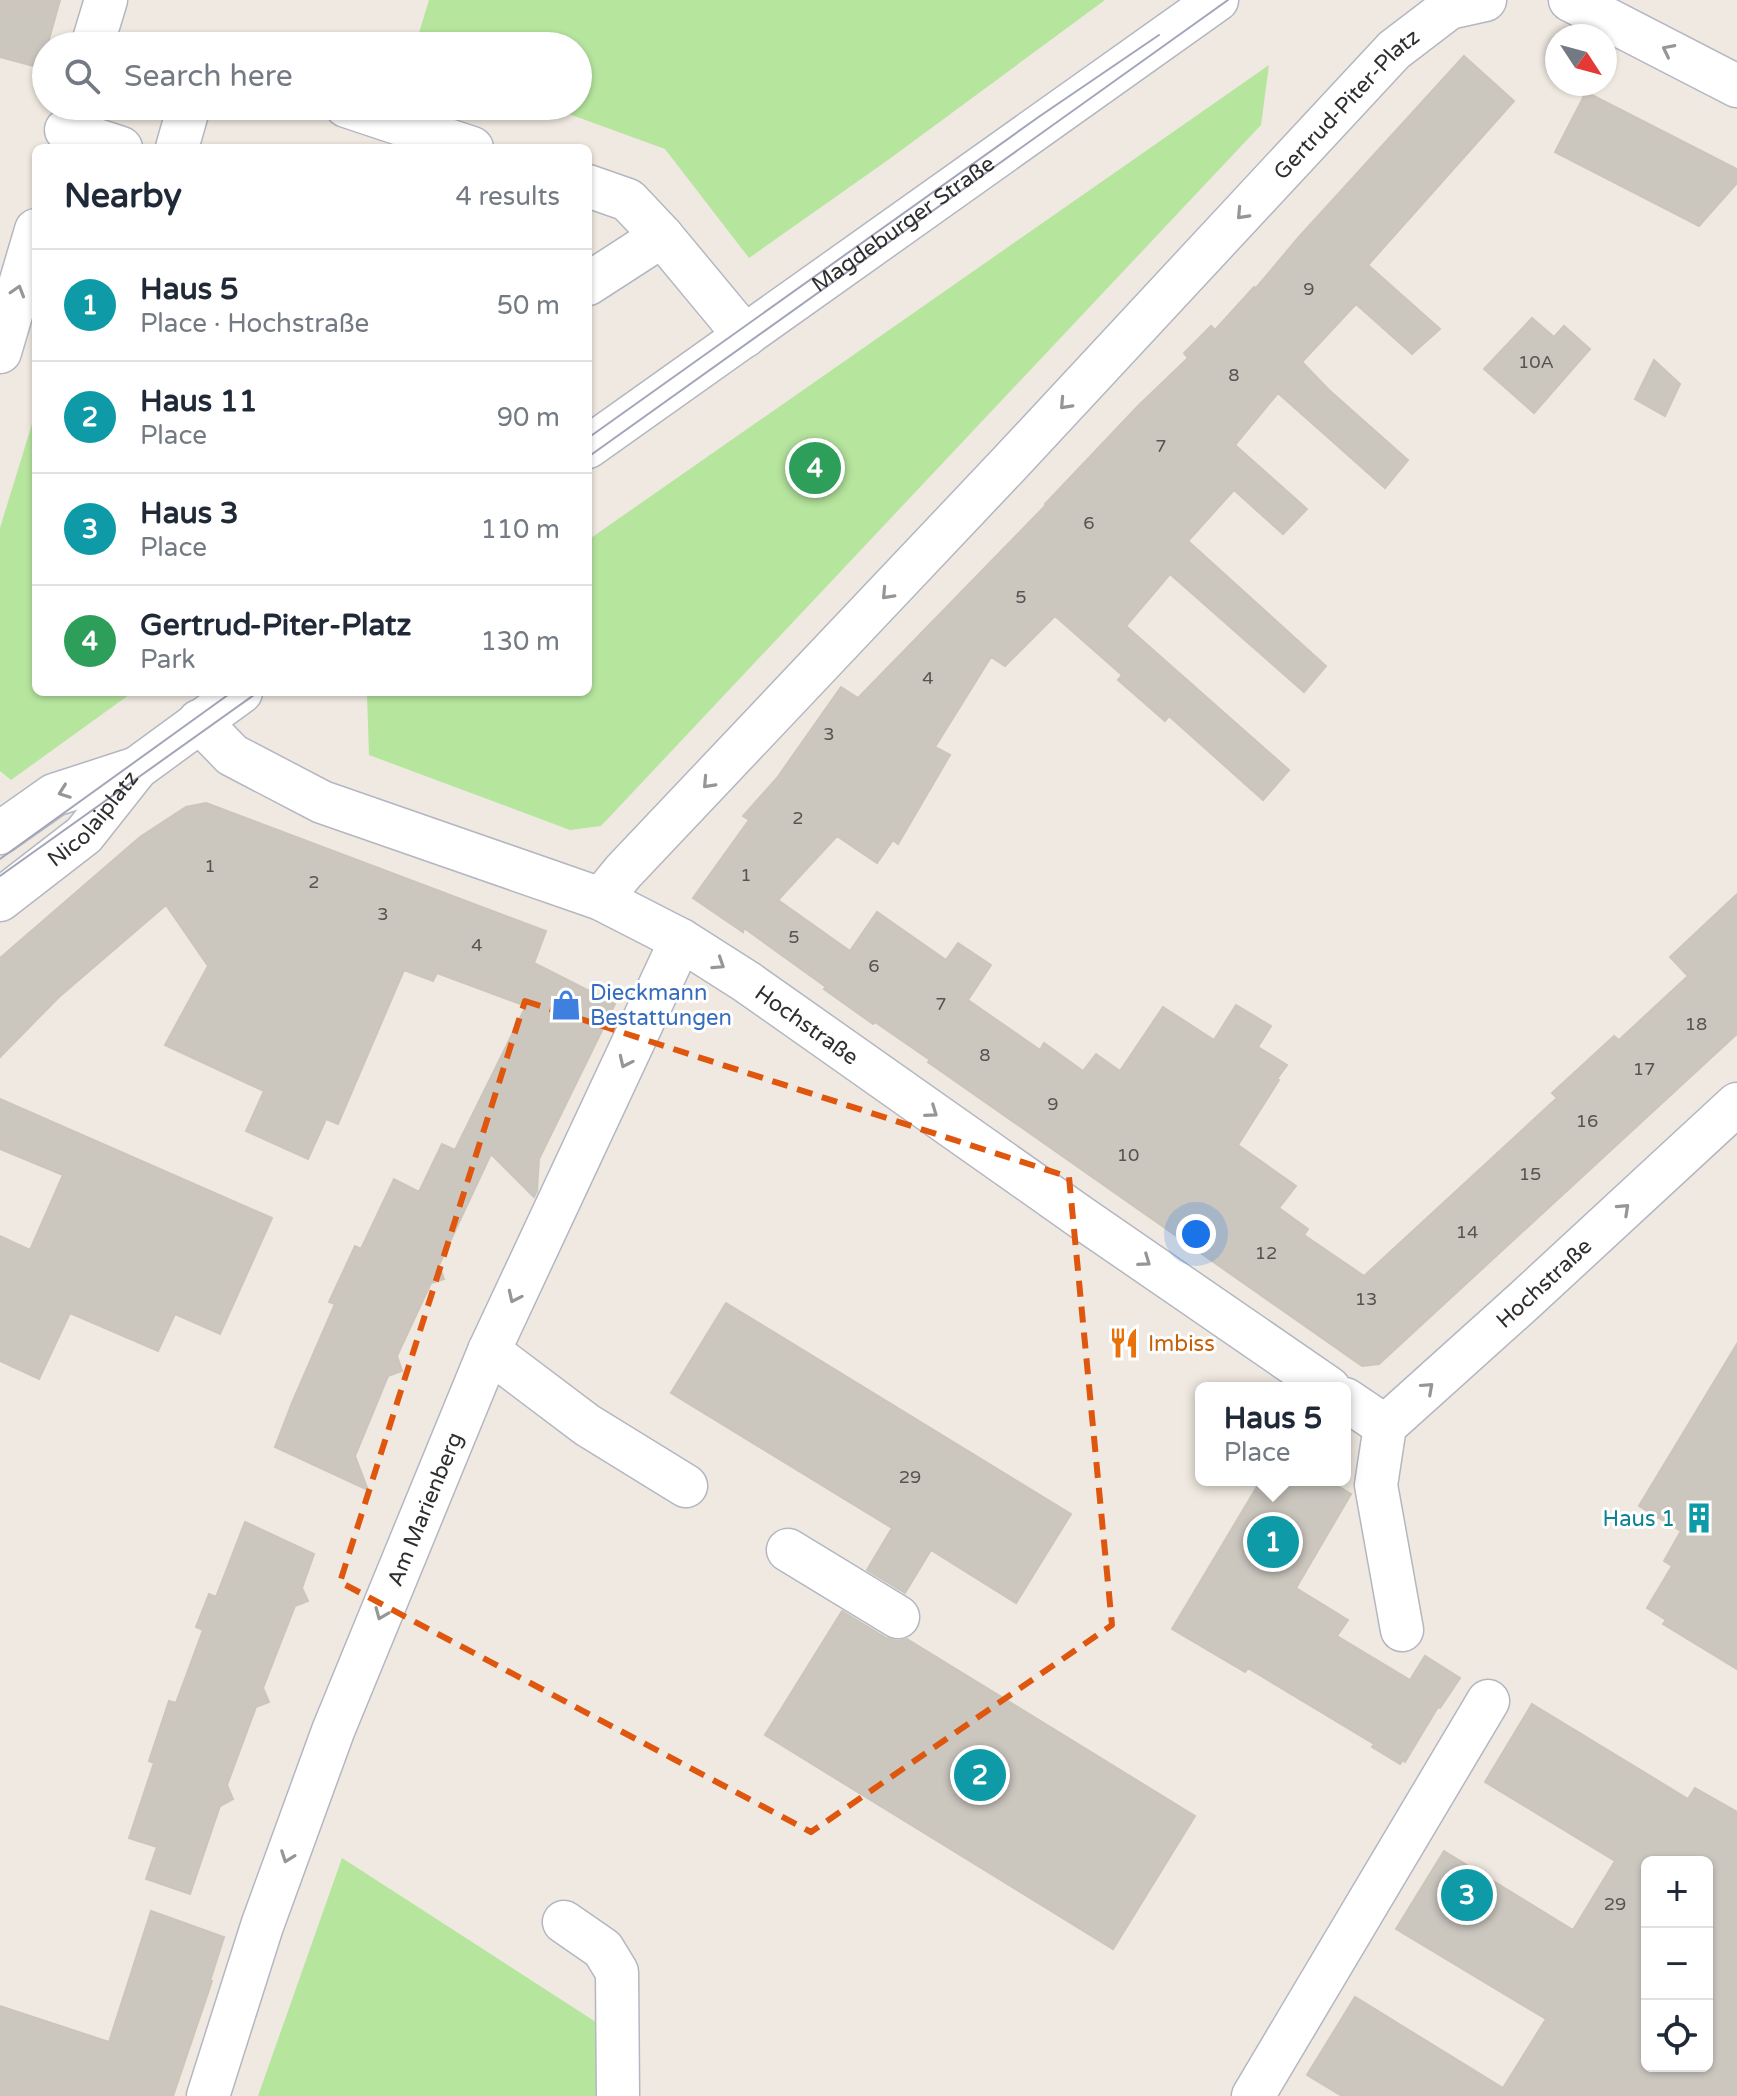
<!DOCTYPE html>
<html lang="en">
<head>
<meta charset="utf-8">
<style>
  :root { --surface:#fff; --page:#f6f6f7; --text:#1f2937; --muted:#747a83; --line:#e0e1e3; --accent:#111827 }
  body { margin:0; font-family:"Varela Round",sans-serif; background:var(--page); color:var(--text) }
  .controls { position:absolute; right:24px; bottom:24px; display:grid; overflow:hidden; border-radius:12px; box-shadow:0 2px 6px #0004 }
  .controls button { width:72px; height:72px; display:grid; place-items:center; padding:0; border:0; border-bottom:2px solid var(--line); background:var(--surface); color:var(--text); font:40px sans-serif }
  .compass { position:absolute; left:1545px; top:24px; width:72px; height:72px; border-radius:50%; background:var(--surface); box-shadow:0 2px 6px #0004; rotate:126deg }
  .you { position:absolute; left:1196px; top:1234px; width:28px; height:28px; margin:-20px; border:6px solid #fff; border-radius:50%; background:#1a73e8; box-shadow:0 0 0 12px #1a73e833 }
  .badge { display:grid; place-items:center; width:52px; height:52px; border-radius:50%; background:var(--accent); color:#fff; font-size:26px; font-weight:700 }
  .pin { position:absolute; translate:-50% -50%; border:4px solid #fff; box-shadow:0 2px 8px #0006 }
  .popup { position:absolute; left:1195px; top:1382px; width:156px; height:104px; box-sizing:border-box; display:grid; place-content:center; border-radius:12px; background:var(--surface); filter:drop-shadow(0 2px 6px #0005); font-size:26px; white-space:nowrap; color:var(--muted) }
  .popup b { font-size:30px; color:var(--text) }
  .popup::after { content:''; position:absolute; left:50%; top:100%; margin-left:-16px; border:16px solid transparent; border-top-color:var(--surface) }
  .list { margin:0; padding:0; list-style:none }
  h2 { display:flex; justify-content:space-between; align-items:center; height:104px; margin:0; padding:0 32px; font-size:34px }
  h2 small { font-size:26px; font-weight:400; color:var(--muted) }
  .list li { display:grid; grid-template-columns:52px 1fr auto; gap:24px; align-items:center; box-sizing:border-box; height:112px; padding:0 32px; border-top:2px solid var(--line) }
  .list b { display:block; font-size:30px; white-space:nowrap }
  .list p { margin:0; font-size:26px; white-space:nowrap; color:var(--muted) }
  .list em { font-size:26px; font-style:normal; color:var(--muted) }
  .icon { flex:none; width:44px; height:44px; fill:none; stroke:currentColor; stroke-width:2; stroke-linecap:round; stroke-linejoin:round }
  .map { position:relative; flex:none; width:1737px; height:2096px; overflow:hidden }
  .search { position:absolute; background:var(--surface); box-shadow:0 2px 6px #0004; left:32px; top:32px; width:560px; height:88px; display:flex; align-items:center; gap:20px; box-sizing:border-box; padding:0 28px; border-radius:44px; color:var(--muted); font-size:30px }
  .panel { position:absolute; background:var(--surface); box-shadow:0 2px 6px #0004; left:32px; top:144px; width:560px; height:552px; border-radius:12px }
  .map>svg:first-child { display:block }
  .green { fill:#b6e59e }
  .building { fill:#cbc7bf; stroke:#cbc5ba; stroke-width:2; fill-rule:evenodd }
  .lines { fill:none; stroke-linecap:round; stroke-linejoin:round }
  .minor-casing { stroke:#b4b7c1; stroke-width:45 }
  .minor { stroke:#fff; stroke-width:42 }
  .tram { stroke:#a3a6b8; stroke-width:2 }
  .oneway { stroke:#969696 }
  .marked { fill:none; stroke:#df570e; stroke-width:6; stroke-dasharray:16 10; stroke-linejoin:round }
  .labels { text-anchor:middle; stroke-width:6; stroke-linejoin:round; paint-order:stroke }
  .number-label { font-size:18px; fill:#555452 }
  .street-label { font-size:22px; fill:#2e2e2e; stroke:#fff }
  .shop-label { font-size:22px; fill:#366cbe; stroke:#fff; text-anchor:start }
  .food-label { font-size:22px; fill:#c56008; stroke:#fff; text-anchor:start }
  .culture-label { font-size:22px; fill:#0d838f; stroke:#fff; text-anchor:end }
</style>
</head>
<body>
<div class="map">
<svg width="1737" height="2096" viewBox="0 0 1737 2096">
  <rect width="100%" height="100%" fill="#efe9e1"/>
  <!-- green -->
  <path class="green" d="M429,0h676l-217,160 -139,98 -84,-109 -118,-43h31v-60h-163z
    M1269,65l-8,60 -660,701 -31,4 -201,-75 -2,-61 3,-2h218v-152z
    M36,411v281h97l-122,88 -11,-9v-243z
    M342,1858l260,168 5,70h-349z"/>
  <!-- building -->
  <path class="building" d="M0,0h60l-19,68 -41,-11z
    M1464,56l50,45 -146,164 72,64 -28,25 -56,-50 -54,58 27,28 79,70 -23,28 -107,-95 -43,52 72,64 -24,25 -49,-44 -46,51 138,125 -22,26 -134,-118 -44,52 163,144 -26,30 -94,-84 -4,5 -47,-41 4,-5 -67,-59 -50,50 -14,-9 -56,90 15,8 -52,89 -5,-4 -16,23 -40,-27 -59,64 72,51 27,-39 69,48 12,-17 33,22 -23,35 72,50 4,-7 39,28 13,-17 24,17 43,-64 51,33 22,-35 35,21 -13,21 29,18 -10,14 2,1 -41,65 58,41 -17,22 29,21 -4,6 60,41 193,-178 -5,-5 62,-57 5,4 69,-64 -18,-19 67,-63v140l-358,330 -17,2 -434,-304 2,-2 -55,-38 -2,2 -49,-35 2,-2 -82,-59 -1,4 -50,-34 56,-78 -6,-4 34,-38 64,-91 17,11 188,-193 -1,-1 93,-98 50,-48 -4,-5 27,-27 4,4 39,-43 2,1 42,-50z
    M1586,92l151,77v14l-38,43 -144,-74z
    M1532,318l22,19 10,-11 26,23 -56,64 -50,-44z
    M1654,360l26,24 -15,32 -30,-17z
    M206,803l340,128 -12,32 81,41 -76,155 -2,32 -3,6 -43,-43 -52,111 5,14 -13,4 -34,73 5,15 -14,5 -33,80 13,34 -93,-43 17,-44 43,-99 -6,-2 26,-56 6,3 33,-70 25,13 23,-48 13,6 71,-144 -89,-33 -4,8 -29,-11 -66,154 -12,-5 -18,40 -62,-28 18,-40 -99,-46 43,-79 -42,-61 -107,92 -59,60v-99l140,-121 46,-30z
    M0,1099l272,119 -52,116 -45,-20 -17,37 -88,-38 -31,66 -39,-18v-125l30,14 33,-75 -63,-26z
    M726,1303l345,211 -55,89 -85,-53 -26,43 -38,-23 25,-42 -221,-135z
    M1737,1344v325l-74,-45 3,-4 -19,-12 25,-42 -8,-5 17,-30 -42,-25z
    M1261,1480h67l23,14 -55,94 52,32 -11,16 73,44 15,-24 35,22 -20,30 -2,-1 -33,55 -2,-2 -3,4 -28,-17 2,-3 -126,-76 -3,4 -73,-43z
    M245,1522l69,32 -12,34 6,13 -13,5 -32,82 6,14 -13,5 -29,78 6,14 -13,7 -30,88 -44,-15 11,-32 -28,-9 25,-75 -5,-2 20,-60 7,2 27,-73 -7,-3 13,-33 7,3z
    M842,1611l44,27 11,3 10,-2 288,177 -82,133 -348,-214z
    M1532,1704l156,95 7,-11 42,24v284h-395l-35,-21 48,-78 148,91 43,-69 -150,-90 48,-78 129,79 42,-69 -130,-79zM1647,1862h60v204h-60z
    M151,1911l73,26 -14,44h2l-39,115h-173v-90l109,36z"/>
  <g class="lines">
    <!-- minor casing -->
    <g class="minor-casing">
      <g id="minor">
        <path d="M1570,0l167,86"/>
        <path d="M92,46l14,-46"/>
        <path d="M346,106l126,42"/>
        <path d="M66,130l55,18"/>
        <path d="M177,148l12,-42"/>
        <path d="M588,186l40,14 34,36 83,100"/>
        <path d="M588,284l74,-48"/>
        <path d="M0,352l36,-122"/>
        <path id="s1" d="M588,447l629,-447"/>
        <path id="s2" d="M199,721l33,34 90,47 279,97 80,41 66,42 332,234 250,172"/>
        <path d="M0,833l54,-38 83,-27"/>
        <path id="s3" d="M601,899l22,-27 386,-408 385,-414 55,-42 36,-8"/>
        <path id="s4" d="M0,900l84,-65 53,-67 104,-76"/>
        <path d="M489,1351l98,74 99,61"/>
        <path id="s5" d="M1345,1399l40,27 140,-126 212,-196"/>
        <path d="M1385,1426l-9,59 26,145"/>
        <path d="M788,1550l110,67"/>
        <path d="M564,1922l39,27 14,23 1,124"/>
        <path id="s6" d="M208,2096l54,-170 71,-195 156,-380 192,-411"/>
        <path d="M1253,2096l235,-395"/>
      </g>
    </g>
    <!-- minor -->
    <use href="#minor" class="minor"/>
    <!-- tram -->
    <path class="tram" d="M588,438l452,-322 119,-81
      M588,457l640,-457
      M0,859l232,-167
      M0,876l258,-184"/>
  </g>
  <!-- one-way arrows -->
  <defs><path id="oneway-chevron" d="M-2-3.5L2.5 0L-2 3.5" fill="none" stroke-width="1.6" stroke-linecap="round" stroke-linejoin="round" transform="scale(2)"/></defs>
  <g class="oneway">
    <use href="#oneway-chevron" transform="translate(1668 50) rotate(-153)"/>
    <use href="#oneway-chevron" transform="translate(1242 214) rotate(133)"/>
    <use href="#oneway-chevron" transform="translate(18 291) rotate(-73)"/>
    <use href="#oneway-chevron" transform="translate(1065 404) rotate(133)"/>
    <use href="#oneway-chevron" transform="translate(887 594) rotate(133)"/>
    <use href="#oneway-chevron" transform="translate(708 783) rotate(133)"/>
    <use href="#oneway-chevron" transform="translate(64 792) rotate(160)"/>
    <use href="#oneway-chevron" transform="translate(719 964) rotate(33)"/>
    <use href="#oneway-chevron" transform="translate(625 1062) rotate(115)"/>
    <use href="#oneway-chevron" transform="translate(932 1112) rotate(35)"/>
    <use href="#oneway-chevron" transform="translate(1624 1209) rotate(-43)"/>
    <use href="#oneway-chevron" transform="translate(1145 1261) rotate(35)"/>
    <use href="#oneway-chevron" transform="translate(514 1297) rotate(115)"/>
    <use href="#oneway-chevron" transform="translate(1428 1388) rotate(-42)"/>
    <use href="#oneway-chevron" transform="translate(381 1614) rotate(112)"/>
    <use href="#oneway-chevron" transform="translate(287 1857) rotate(110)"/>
  </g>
  <!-- marked area -->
  <path class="marked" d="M525,1001l544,176 43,448 -301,207 -471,-250z"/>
  <!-- icons -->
  <defs>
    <g id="shop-bare" transform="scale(2.4)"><path d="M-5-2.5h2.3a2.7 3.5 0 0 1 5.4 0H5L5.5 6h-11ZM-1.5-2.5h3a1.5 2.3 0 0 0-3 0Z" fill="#3f7fe0" stroke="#fff" stroke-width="2.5" paint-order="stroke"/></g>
    <g id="restaurant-bare" transform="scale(2.4)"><path d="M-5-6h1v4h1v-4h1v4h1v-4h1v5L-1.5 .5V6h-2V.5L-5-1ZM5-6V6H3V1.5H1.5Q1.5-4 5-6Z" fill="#e8710a" stroke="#fff" stroke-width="2.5" paint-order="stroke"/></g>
    <g id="building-bare" transform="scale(2.4)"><path d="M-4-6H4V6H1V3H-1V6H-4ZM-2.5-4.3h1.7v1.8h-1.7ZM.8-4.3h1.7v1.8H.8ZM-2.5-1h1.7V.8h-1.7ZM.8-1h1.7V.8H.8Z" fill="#0f9aa8" stroke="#fff" stroke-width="2.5" paint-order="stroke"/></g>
  </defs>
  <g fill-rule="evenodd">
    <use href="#shop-bare" x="566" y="1005"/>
    <use href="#restaurant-bare" x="1124" y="1343"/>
    <use href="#building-bare" x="1699" y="1518"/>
  </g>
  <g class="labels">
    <!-- number labels -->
    <g class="number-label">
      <text x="1309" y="295">9</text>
      <text x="1536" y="368">10A</text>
      <text x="1234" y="381">8</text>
      <text x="1161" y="452">7</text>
      <text x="1089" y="529">6</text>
      <text x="1021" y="603">5</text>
      <text x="928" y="684">4</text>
      <text x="829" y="740">3</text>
      <text x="798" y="824">2</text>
      <text x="210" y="872">1</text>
      <text x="746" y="881">1</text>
      <text x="314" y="888">2</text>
      <text x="383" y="920">3</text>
      <text x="794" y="943">5</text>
      <text x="477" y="951">4</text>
      <text x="874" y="972">6</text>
      <text x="941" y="1010">7</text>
      <text x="1696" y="1030">18</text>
      <text x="985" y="1061">8</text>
      <text x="1644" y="1075">17</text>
      <text x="1053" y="1110">9</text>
      <text x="1587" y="1127">16</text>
      <text x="1128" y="1161">10</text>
      <text x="1530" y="1180">15</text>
      <text x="1467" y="1238">14</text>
      <text x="1266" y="1259">12</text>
      <text x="1366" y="1305">13</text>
      <text x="910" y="1483">29</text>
      <text x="1615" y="1910">29</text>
    </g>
    <!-- street labels -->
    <g class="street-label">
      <text dy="8" stroke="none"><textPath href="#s3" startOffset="1090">Gertrud-Piter-Platz</textPath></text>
      <text dy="8" stroke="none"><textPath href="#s1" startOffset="386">Magdeburger Straße</textPath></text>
      <text dy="8" stroke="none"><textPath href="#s4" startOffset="124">Nicolaiplatz</textPath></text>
      <text dy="8" stroke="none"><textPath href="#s2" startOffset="686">Hochstraße</textPath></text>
      <text dy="8" stroke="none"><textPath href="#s5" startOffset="262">Hochstraße</textPath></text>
      <text dy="8" stroke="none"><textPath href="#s6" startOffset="626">Am Marienberg</textPath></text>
    </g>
    <!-- shop labels -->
    <g class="shop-label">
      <text x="590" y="1000">Dieckmann<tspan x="590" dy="25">Bestattungen</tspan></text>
    </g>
    <!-- food labels -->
    <g class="food-label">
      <text x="1148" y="1351">Imbiss</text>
    </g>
    <!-- culture labels -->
    <g class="culture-label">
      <text x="1675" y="1526">Haus 1</text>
    </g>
  </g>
</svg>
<div class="controls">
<button>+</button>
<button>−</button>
<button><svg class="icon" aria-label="locate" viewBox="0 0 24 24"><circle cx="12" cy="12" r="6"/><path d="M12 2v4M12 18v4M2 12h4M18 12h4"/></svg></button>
</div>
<svg class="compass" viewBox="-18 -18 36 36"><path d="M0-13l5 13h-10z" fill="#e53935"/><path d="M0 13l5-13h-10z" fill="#747a83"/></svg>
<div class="you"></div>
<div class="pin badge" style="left:1273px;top:1542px;background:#0f9aa8">1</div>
<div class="popup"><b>Haus 5</b>Place</div>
<div class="pin badge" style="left:980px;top:1775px;background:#0f9aa8">2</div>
<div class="pin badge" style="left:1467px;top:1895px;background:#0f9aa8">3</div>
<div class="pin badge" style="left:815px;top:468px;background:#2e9e5b">4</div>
<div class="search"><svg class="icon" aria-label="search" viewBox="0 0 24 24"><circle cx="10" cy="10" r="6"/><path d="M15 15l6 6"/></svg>Search here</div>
<section class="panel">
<h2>Nearby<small>4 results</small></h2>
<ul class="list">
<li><span class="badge" style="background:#0f9aa8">1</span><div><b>Haus 5</b><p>Place · Hochstraße</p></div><em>50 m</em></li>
<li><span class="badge" style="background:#0f9aa8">2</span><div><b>Haus 11</b><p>Place</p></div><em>90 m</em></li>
<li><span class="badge" style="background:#0f9aa8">3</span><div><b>Haus 3</b><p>Place</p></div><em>110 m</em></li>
<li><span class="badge" style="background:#2e9e5b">4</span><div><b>Gertrud-Piter-Platz</b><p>Park</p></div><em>130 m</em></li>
</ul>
</section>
</div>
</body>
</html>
